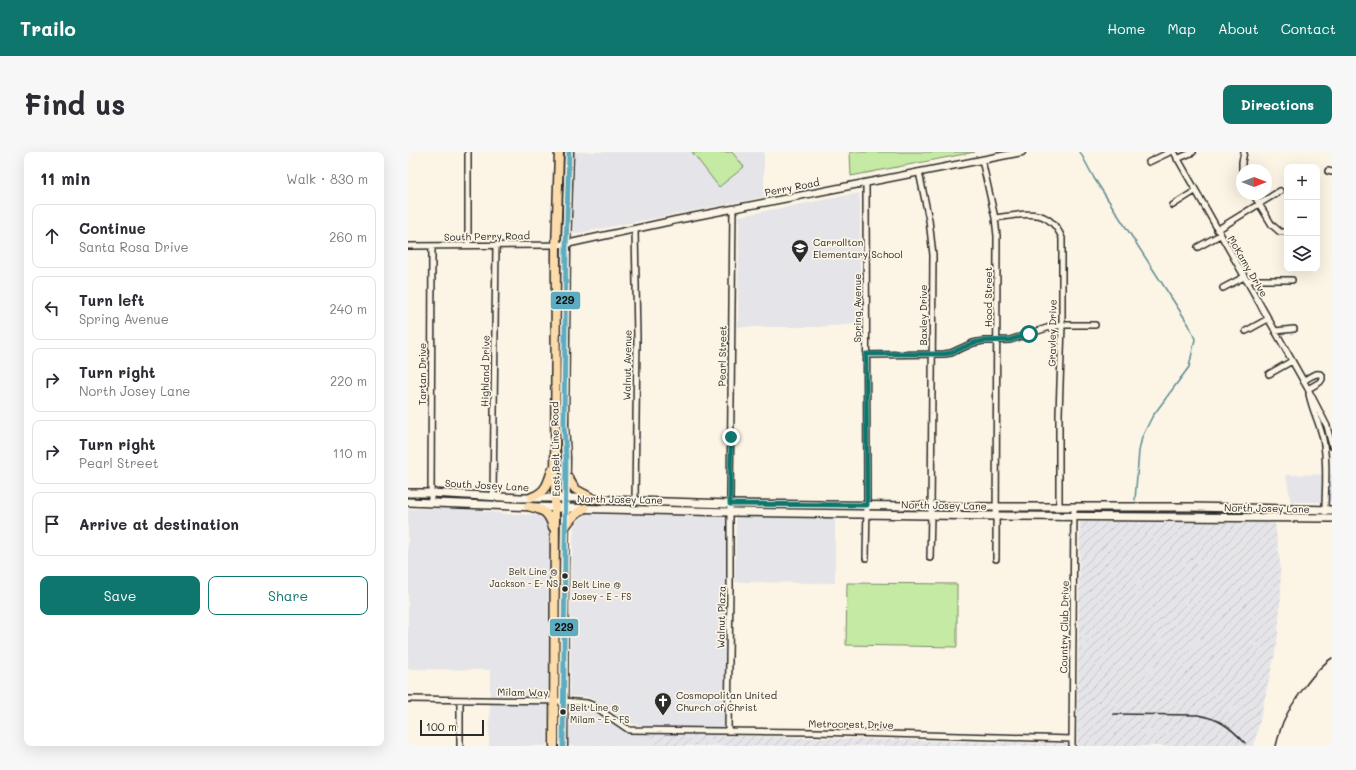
<!DOCTYPE html>
<html lang="en">
<head>
<meta charset="utf-8">
<style>
  :root { --surface:#fff; --page:#f7f7f7; --text:#2b2b33; --muted:#7c7c81; --line:#e1e1e2; --accent:#0f766e }
  body { margin:0; font-family:Mali,sans-serif; background:var(--page); color:var(--text) }
  .controls { position:absolute; right:12px; top:12px; display:grid; overflow:hidden; border-radius:8px; box-shadow:0 4px 16px #0002 }
  .controls button { width:36px; height:36px; display:grid; place-items:center; padding:0; border:0; border-bottom:1px solid var(--line); background:var(--surface); color:var(--text); font:20px sans-serif }
  .compass { position:absolute; left:828px; top:12px; width:36px; height:36px; border-radius:50%; background:var(--surface); box-shadow:0 4px 16px #0002; rotate:90deg }
  .scale { position:absolute; left:12px; bottom:10px; width:64px; box-sizing:border-box; padding-left:4px; border:2px solid #2b2b2b; border-top:0; font-size:11px; line-height:14px; white-space:nowrap; color:#2b2b2b; -webkit-text-stroke:3px #fcf5e5; paint-order:stroke }
  .stop { position:absolute; width:12px; height:12px; margin:-9px; border:3px solid #0f766e; border-radius:50%; background:#fff }
  .stop.end { background:#0f766e; border-color:#fff; box-shadow:0 1px 4px #0008 }
  .list { margin:0; padding:0; list-style:none }
  h2 { display:flex; justify-content:space-between; align-items:center; height:52px; margin:0; padding:0 16px; font-size:17px }
  h2 small { font-size:13px; font-weight:400; color:var(--muted) }
  .list li { display:grid; grid-template-columns:26px 1fr auto; gap:12px; align-items:center; box-sizing:border-box; height:64px; margin:0 8px 8px; padding:0 8px; border:1px solid var(--line); border-radius:8px }
  .list b { display:block; font-size:15px; white-space:nowrap }
  .list p { margin:0; font-size:13px; white-space:nowrap; color:var(--muted) }
  .list em { font-size:13px; font-style:normal; color:var(--muted) }
  .actions { display:flex; gap:8px; padding:12px 16px }
  .actions a { flex:1; padding:9px 0; border:1px solid var(--accent); border-radius:8px; text-align:center; font-size:14px; color:var(--accent) }
  .actions .main { background:var(--accent); color:#fff }
  .icon { flex:none; width:22px; height:22px; fill:none; stroke:currentColor; stroke-width:2; stroke-linecap:round; stroke-linejoin:round }
  .map { position:relative; flex:none; width:924px; height:594px; overflow:hidden; border-radius:8px }
  header { display:flex; align-items:center; gap:24px; box-sizing:border-box; height:56px; padding:0 20px; background:var(--accent); color:#fff }
  header strong { font-size:19px }
  nav { display:flex; gap:22px; margin-inline-start:auto; font-size:14px }
  .intro { display:flex; align-items:center; justify-content:space-between; box-sizing:border-box; height:96px; padding:0 24px }
  h1 { margin:0; font-size:28px }
  .button { padding:10px 18px; border-radius:8px; background:var(--accent); color:#fff; font-size:14px; font-weight:700 }
  main { display:flex; gap:24px; padding:0 24px }
  aside { flex:1; background:var(--surface); border-radius:8px; box-shadow:0 4px 16px #0002 }
  .map>svg:first-child { display:block }
  .built { fill:#e5e4e8 }
  .industrial { fill:url(#industrial-furrows) }
  .green { fill:#c5eaa4; stroke:#788a68 }
  .lines { fill:none; stroke-linecap:round; stroke-linejoin:round }
  .stream { stroke:#5a8993; stroke-width:1.5 }
  .minor-casing { stroke:#2b2b2b; stroke-width:8 }
  .tertiary-casing { stroke:#2b2b2b; stroke-width:9 }
  .secondary-casing { stroke:#2b2b2b; stroke-width:10 }
  .primary-casing { stroke:#2b2b2b; stroke-width:11 }
  .minor { stroke:#fcf5e5; stroke-width:5 }
  .tertiary { stroke:#fcf5e5; stroke-width:6 }
  .secondary { stroke:#fcf5e5; stroke-width:7 }
  .primary { stroke:#fddcac; stroke-width:8 }
  .rail { stroke:#2b2b2b; stroke-width:1.5 }
  .bus-1-casing { stroke:#fcf5e5; stroke-width:8 }
  .bus-1 { stroke:#5eacc1; stroke-width:5 }
  .route { stroke:#0f766e; stroke-width:5 }
  .bus-dot { fill:#2b2b2b; stroke:#fcf5e5; stroke-width:1.5 }
  .labels { text-anchor:middle; stroke-width:3.5; stroke-linejoin:round; paint-order:stroke }
  .bus-label { font-size:9px; fill:#2b2b2b; stroke:#fcf5e5; text-anchor:start }
  .street-label { font-size:10px; fill:#2b2b2b; stroke:#fcf5e5 }
  .poi-label { font-size:10px; fill:#2b2b2b; stroke:#fcf5e5; text-anchor:start }
  .line-badge { stroke:#fcf5e5; stroke-width:1.5 }
  .pale-badge-label { font-size:11px; text-anchor:middle; font-weight:bold; fill:#111 }
</style>
</head>
<body>
<header>
<strong>Trailo</strong>
<nav><a>Home</a><a>Map</a><a>About</a><a>Contact</a></nav>
</header>
<div class="intro"><h1>Find us</h1><a class="button">Directions</a></div>
<main>
<aside>
<h2>11 min<small>Walk · 830 m</small></h2>
<ul class="list">
<li><svg class="icon" aria-label="ahead" viewBox="0 0 24 24"><path d="M12 20V5M6 11l6-6 6 6"/></svg><div><b>Continue</b><p>Santa Rosa Drive</p></div><em>260 m</em></li>
<li><svg class="icon" aria-label="left" viewBox="0 0 24 24"><path d="M17 20v-9H6M10 6l-5 5 5 5"/></svg><div><b>Turn left</b><p>Spring Avenue</p></div><em>240 m</em></li>
<li><svg class="icon" aria-label="right" viewBox="0 0 24 24"><path d="M7 20v-9h11M14 6l5 5-5 5"/></svg><div><b>Turn right</b><p>North Josey Lane</p></div><em>220 m</em></li>
<li><svg class="icon" aria-label="right" viewBox="0 0 24 24"><path d="M7 20v-9h11M14 6l5 5-5 5"/></svg><div><b>Turn right</b><p>Pearl Street</p></div><em>110 m</em></li>
<li><svg class="icon" aria-label="arrive" viewBox="0 0 24 24"><path d="M6 21V4h12l-3 4 3 4H6"/></svg><div><b>Arrive at destination</b></div></li>
</ul>
<div class="actions"><a class="main">Save</a><a>Share</a></div>
</aside>
<div class="map">
<svg width="924" height="594" viewBox="0 0 924 594">
  <defs>
    <pattern id="industrial-furrows" width="10" height="10" patternUnits="userSpaceOnUse"><rect width="10" height="10" fill="#e5e4e8"/><path d="M-1 1l2-2M0 10L10 0M9 11l2-2" fill="none" stroke="#c5c4c7"/></pattern>
  </defs>
  <rect width="100%" height="100%" fill="#fcf5e5"/>
  <filter id="ink" filterUnits="userSpaceOnUse"><feTurbulence type="fractalNoise" baseFrequency=".025" numOctaves="2"/><feDisplacementMap in="SourceGraphic" scale="8" xChannelSelector="R" yChannelSelector="G"/><feConvolveMatrix kernelMatrix="1 2 1 2 8 2 1 2 1" color-interpolation-filters="sRGB"/></filter>
  <g filter="url(#ink)">
    <!-- built -->
    <path class="built" d="M166,0h190v45l-191,37z
      M451,41l1,8v109l-2,14 -41,3h-79l1,-111z
      M924,322v28h-41l-5,-27z
      M48,356l53,6 30,1 8,6 2,8 -1,169h-58v-28l-82,-1v-160z
      M177,362l141,3 -1,211 -74,-1 -24,-4 -27,-20 -13,-6 -17,-1 1,-125 3,-45z
      M328,365l99,1v65l-100,-1z
      M82,551l58,1 -1,42h-58z
      M170,553l14,3 35,26h25v12h-83v-36z"/>
    <!-- industrial -->
    <path class="industrial" d="M672,370l195,1 5,41 1,30 -4,50 -23,102h-602v-12l425,10z"/>
    <!-- green -->
    <path class="green" d="M284,0h40l12,15 -25,20z
      M442,0h125l-124,24z
      M439,431l110,1v63l-111,-2z"/>
    <g class="lines">
      <!-- stream -->
      <path class="stream" d="M672,0l14,26 95,147 6,14 -6,28 -37,50 -10,20 -3,14 -4,49"/>
      <!-- minor casing -->
      <g class="minor-casing">
        <path id="minor" d="M60,0v93
          M766,0l134,237 19,37 5,20
          M769,7l16,-7
          M574,8l13,58 2,18 -1,323
          M741,10l21,-10
          M834,18v-8l2,-10
          M920,19l4,1
          M511,20l10,48 4,35 -2,260 -1,43
          M845,42l19,31 8,7h7
          M765,53l22,-14
          M587,66c28,-3 53,-13 67,20v87l-3,89v93
          M809,78l63,-39
          M0,94l148,-1 10,-1
          M790,95l22,-12
          M838,128h46
          M815,136l21,-11
          M838,179l22,-12
          M867,179l19,-2
          M458,203l78,-1 7,-1 22,-10 10,-2 27,-1 37,-12 15,-3h33
          M861,222l23,-13
          M895,229c6,-3 13,-10 19,-6v4l-2,3 -12,7
          M901,242c3,16 11,30 14,45 5,24 2,49 2,73
          M85,345l3,-252
          M227,349l2,-163 -2,-109
          M23,350l1,-256
          M458,406l1,-53 -1,-322
          M0,547l155,2 24,2 7,3 35,24 186,2 257,7
          M320,579l2,-143v-91l3,-288
          M52,594v-46
          M664,594l2,-238"/>
      </g>
      <!-- tertiary casing -->
      <g class="tertiary-casing">
        <path id="tertiary" d="M158,92l110,-24 346,-68"/>
      </g>
      <!-- secondary casing -->
      <g class="secondary-casing">
        <path id="secondary" d="M0,341h23l89,5h54l61,3 95,3 266,3h194l142,3
          M0,350l157,6 166,4 265,4 336,2"/>
      </g>
      <!-- primary casing -->
      <g class="primary-casing">
        <path id="primary" d="M159,324l8,13 19,10
          M124,345c14,-5 16,-14 20,-27
          M120,354c15,4 20,5 25,21
          M157,375c6,-9 11,-15 20,-19
          M146,594l2,-497 3,-97
          M155,594l1,-174 2,-114 -2,-34 2,-176 3,-96"/>
      </g>
      <!-- minor -->
      <use href="#minor" class="minor"/>
      <!-- tertiary -->
      <use href="#tertiary" class="tertiary"/>
      <!-- secondary -->
      <use href="#secondary" class="secondary"/>
      <!-- primary -->
      <use href="#primary" class="primary"/>
      <!-- rail -->
      <path class="rail" d="M705,562l85,1c22,4 32,12 47,28
        M868,594c2,-8 4,-16 7,-24 8,-18 32,-53 49,-64"/>
      <!-- bus-1 casing -->
      <g class="bus-1-casing">
        <path id="bus-1" d="M155,594l3,-288 -2,-34 2,-176 3,-96"/>
      </g>
      <!-- bus-1 -->
      <use href="#bus-1" class="bus-1"/>
    </g>
  </g>
  <g class="lines" filter="url(#ink)">
    <!-- route -->
    <path class="route" d="M323,285l-1,67 137,1 -1,-151h78l7,-1 22,-10 10,-2 27,-1 19,-6"/>
  </g>
  <!-- icons -->
  <defs>
    <g id="school-pin" transform="scale(0.9)"><path d="M0 17L-7.5 6A9.5 9.5 0 1 1 7.5 6Z" fill="#2b2b2b" stroke="#fcf5e5"/><path d="M0-5L7-2L0 1L-7-2ZM-4 1L0 2.5L4 1V4Q0 6-4 4Z" fill="#fff"/></g>
    <g id="church-pin" transform="scale(0.9)"><path d="M0 17L-7.5 6A9.5 9.5 0 1 1 7.5 6Z" fill="#2b2b2b" stroke="#fcf5e5"/><path d="M-1.2-6h2.4v3.5h3.3v2.4h-3.3V6h-2.4V-.1h-3.3v-2.4h3.3Z" fill="#fff"/></g>
  </defs>
  <g fill-rule="evenodd">
    <use href="#school-pin" x="392" y="96"/>
    <use href="#church-pin" x="255" y="549"/>
  </g>
  <!-- markers -->
  <g class="bus-dot">
    <circle cx="157" cy="424" r="3.5"/>
    <circle cx="157" cy="437" r="3.5"/>
    <circle cx="155" cy="560" r="3.5"/>
  </g>
  <g class="labels">
    <!-- bus labels -->
    <g class="bus-label">
      <text x="150" y="423" text-anchor="end">Belt Line @<tspan x="150" dy="12">Jackson - E- NS</tspan></text>
      <text x="164" y="436">Belt Line @<tspan x="164" dy="12">Josey - E - FS</tspan></text>
      <text x="162" y="559">Belt Line @<tspan x="162" dy="12">Milam - E - FS</tspan></text>
    </g>
    <!-- street labels -->
    <g class="street-label">
      <text transform="translate(384 35) rotate(-11)" y="4">Perry Road</text>
      <text transform="translate(79 84) rotate(-1)" y="4">South Perry Road</text>
      <text transform="translate(840 114) rotate(60)" y="4">McKamy Drive</text>
      <text transform="translate(580 145) rotate(-90)" y="4">Hood Street</text>
      <text transform="translate(449 156) rotate(-90)" y="4">Spring Avenue</text>
      <text transform="translate(515 163) rotate(-90)" y="4">Baxley Drive</text>
      <text transform="translate(644 181) rotate(-89)" y="4">Gravley Drive</text>
      <text transform="translate(314 204) rotate(-89)" y="4">Pearl Street</text>
      <text transform="translate(219 213) rotate(-89)" y="4">Walnut Avenue</text>
      <text transform="translate(77 219) rotate(-89)" y="4">Highland Drive</text>
      <text transform="translate(14 222) rotate(-90)" y="4">Tartan Drive</text>
      <text transform="translate(147 297) rotate(-91)" y="4">East Belt Line Road</text>
      <text transform="translate(79 333) rotate(3)" y="4">South Josey Lane</text>
      <text transform="translate(212 347) rotate(1)" y="4">North Josey Lane</text>
      <text transform="translate(536 353) rotate(1)" y="4">North Josey Lane</text>
      <text transform="translate(859 356) rotate(1)" y="4">North Josey Lane</text>
      <text transform="translate(313 465) rotate(-89)" y="4">Walnut Plaza</text>
      <text transform="translate(656 475) rotate(-89)" y="4">Country Club Drive</text>
      <text transform="translate(115 540) rotate(1)" y="4">Milam Way</text>
      <text transform="translate(443 572) rotate(1)" y="4">Metrocrest Drive</text>
    </g>
    <!-- poi labels -->
    <g class="poi-label">
      <text x="405" y="94">Carrollton<tspan x="405" dy="12">Elementary School</tspan></text>
      <text x="268" y="547">Cosmopolitan United<tspan x="268" dy="12">Church of Christ</tspan></text>
    </g>
  </g>
  <g class="line-badge">
    <rect x="142" y="139" width="31" height="19" rx="4" fill="#5eacc1"/>
    <rect x="141" y="466" width="30" height="19" rx="4" fill="#5eacc1"/>
  </g>
  <g class="pale-badge-label">
    <text x="157" y="152">229</text>
    <text x="156" y="479">229</text>
  </g>
</svg>
<div class="controls">
<button>+</button>
<button>−</button>
<button><svg class="icon" aria-label="layers" viewBox="0 0 24 24"><path d="M12 4l9 5-9 5-9-5zM3 14l9 5 9-5"/></svg></button>
</div>
<svg class="compass" viewBox="-18 -18 36 36"><path d="M0-13l5 13h-10z" fill="#e53935"/><path d="M0 13l5-13h-10z" fill="#7c7c81"/></svg>
<div class="scale">100 m</div>
<div class="stop" style="left:621px;top:182px"></div>
<div class="stop end" style="left:323px;top:285px"></div>
</div>
</main>
</body>
</html>
